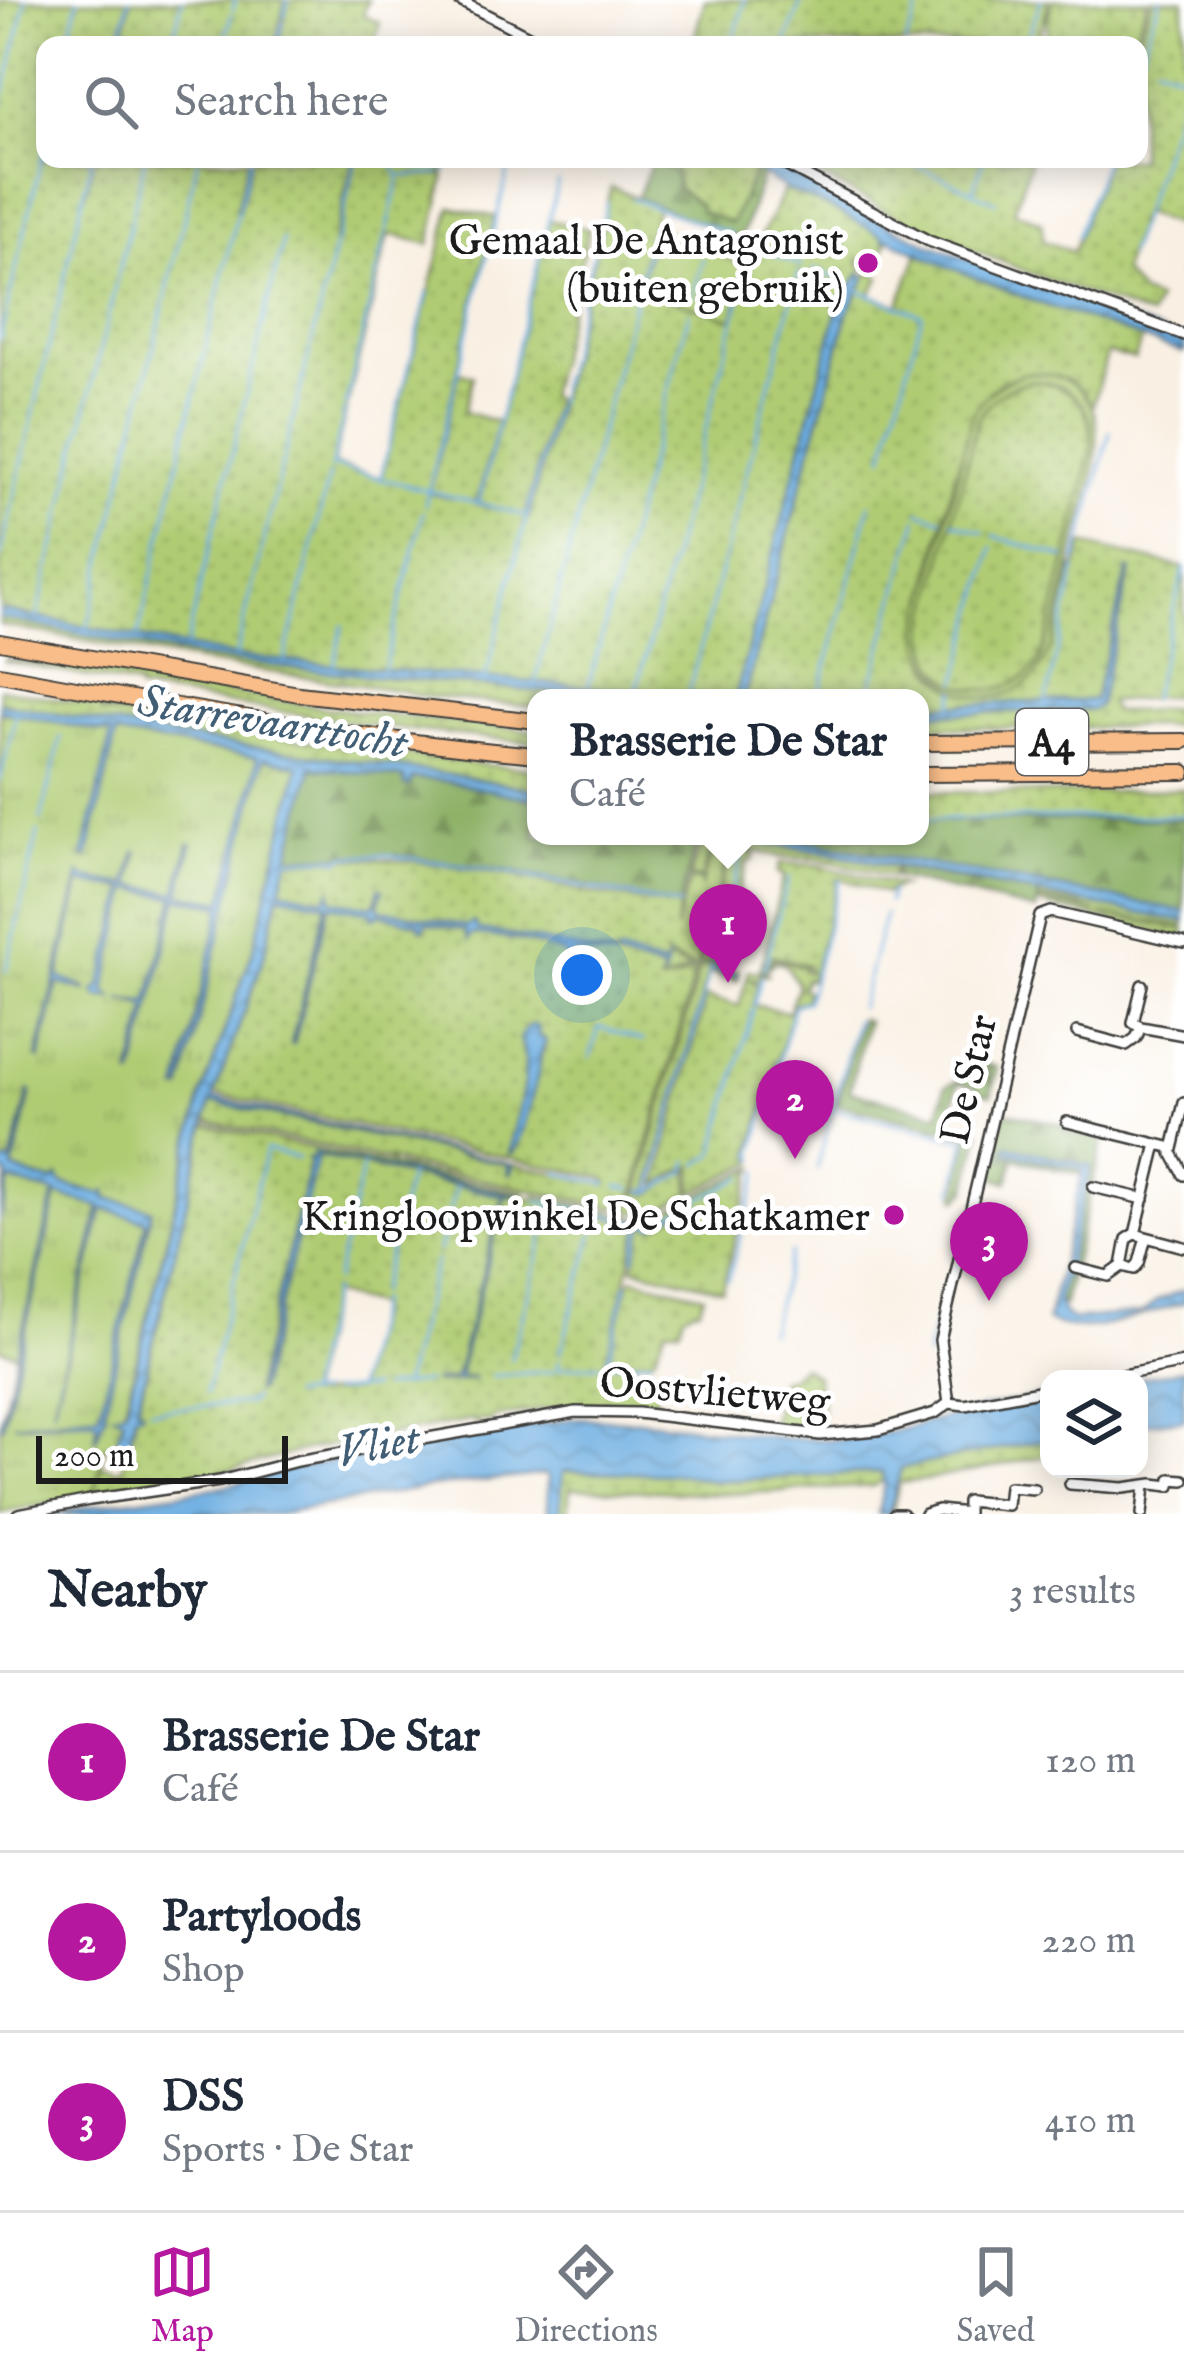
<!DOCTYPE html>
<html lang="en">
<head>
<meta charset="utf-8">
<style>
  :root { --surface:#fff; --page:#f2f2f3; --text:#1f2937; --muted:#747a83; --line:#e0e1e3; --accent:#b5179e }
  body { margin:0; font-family:"IM FELL English",serif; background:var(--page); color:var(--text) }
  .controls { position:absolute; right:36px; bottom:36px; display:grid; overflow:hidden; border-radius:24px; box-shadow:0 6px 30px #0003 }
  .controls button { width:108px; height:108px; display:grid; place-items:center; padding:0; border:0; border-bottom:3px solid var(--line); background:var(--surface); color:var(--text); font:60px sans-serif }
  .scale { position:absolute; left:36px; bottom:30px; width:252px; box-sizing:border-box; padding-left:12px; border:6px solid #1c1c1c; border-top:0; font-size:33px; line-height:42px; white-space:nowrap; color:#1c1c1c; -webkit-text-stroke:9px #fff; paint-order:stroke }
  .you { position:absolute; left:582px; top:975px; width:42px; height:42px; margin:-30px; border:9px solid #fff; border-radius:50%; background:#1a73e8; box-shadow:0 0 0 18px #1a73e833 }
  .badge { display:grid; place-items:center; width:78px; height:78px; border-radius:50%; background:var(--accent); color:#fff; font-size:39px; font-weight:700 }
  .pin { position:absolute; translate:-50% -99px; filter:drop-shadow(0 3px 6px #0008) }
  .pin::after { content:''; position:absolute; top:63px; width:42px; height:36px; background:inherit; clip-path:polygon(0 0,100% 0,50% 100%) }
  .popup { position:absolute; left:527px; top:689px; width:402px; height:156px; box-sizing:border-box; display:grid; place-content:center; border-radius:24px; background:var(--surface); filter:drop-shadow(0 3px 9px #0005); font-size:39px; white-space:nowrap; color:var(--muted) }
  .popup b { font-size:45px; color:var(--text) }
  .popup::after { content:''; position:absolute; left:50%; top:100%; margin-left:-24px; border:24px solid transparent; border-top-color:var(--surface) }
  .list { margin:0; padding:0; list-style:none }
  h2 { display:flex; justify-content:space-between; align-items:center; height:156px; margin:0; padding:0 48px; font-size:51px }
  h2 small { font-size:39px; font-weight:400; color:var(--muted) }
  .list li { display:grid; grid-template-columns:78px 1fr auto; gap:36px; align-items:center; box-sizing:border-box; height:180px; padding:0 48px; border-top:3px solid var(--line) }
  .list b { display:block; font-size:45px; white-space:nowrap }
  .list p { margin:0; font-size:39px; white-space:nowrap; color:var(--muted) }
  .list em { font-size:39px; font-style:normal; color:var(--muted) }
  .icon { flex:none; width:66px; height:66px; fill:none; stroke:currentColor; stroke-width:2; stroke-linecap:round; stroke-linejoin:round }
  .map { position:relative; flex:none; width:1184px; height:1514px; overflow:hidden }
  .search { position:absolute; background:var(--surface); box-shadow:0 6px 30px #0003; left:36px; right:36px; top:36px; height:132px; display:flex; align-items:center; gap:30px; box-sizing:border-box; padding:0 42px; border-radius:24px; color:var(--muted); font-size:45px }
  .sheet { height:696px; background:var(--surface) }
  nav { display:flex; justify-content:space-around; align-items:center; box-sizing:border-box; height:168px; border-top:3px solid var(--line); background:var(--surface); font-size:33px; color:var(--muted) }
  nav a { display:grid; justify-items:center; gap:6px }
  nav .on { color:var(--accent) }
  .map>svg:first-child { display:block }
  .grass { fill:url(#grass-dots); stroke:#667448; stroke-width:3; fill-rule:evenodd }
  .forest { fill:url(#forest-firs); stroke:#546640; stroke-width:3 }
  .park { fill:url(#park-tufts); stroke:#667448; stroke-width:3 }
  .pitch { fill:#b0cc73; stroke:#667448; stroke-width:3; fill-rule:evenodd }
  .water { fill:url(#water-waves); stroke:#45667f; stroke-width:3 }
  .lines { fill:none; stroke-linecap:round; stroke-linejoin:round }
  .stream { stroke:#6eafe2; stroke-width:3 }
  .minor-casing { stroke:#3d3c3a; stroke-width:14 }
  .highway-casing { stroke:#3d3c3a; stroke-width:18 }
  .minor { stroke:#fff; stroke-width:9 }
  .highway { stroke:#f8bd89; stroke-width:14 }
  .poi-dot { fill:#b5179e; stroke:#fff; stroke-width:4.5 }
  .labels { text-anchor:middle; stroke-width:10; stroke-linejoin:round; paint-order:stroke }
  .shield { fill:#fff; stroke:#606060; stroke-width:3 }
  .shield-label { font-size:39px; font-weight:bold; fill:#1c1c1c }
  .poi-label { font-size:42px; fill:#1c1c1c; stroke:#fff; text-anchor:end }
  .street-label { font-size:42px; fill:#1c1c1c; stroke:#fff }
  .water-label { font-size:45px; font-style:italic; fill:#415e75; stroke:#fff }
</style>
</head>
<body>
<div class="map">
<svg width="1184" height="1514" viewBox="0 0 1184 1514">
  <defs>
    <pattern id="grass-dots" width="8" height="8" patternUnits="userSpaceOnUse" patternTransform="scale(3)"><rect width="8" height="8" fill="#b0cc73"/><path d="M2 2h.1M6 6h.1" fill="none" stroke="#97af63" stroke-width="1.8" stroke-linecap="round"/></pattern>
    <pattern id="forest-firs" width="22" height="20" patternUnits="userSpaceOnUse" patternTransform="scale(3)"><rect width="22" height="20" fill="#8cb065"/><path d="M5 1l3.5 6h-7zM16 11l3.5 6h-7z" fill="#728e52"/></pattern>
    <pattern id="park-tufts" width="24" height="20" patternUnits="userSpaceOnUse" patternTransform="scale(3)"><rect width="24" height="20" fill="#b0cc73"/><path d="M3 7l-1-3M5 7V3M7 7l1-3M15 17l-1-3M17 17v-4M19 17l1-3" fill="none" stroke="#97af63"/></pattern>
    <pattern id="water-waves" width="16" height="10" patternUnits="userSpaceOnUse" patternTransform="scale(3)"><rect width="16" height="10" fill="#6eafe2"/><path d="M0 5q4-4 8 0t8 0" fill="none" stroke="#5a8eb6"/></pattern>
  </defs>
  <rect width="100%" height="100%" fill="#fff"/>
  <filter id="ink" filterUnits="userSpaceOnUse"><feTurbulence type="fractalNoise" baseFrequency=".00833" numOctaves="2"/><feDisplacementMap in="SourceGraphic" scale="24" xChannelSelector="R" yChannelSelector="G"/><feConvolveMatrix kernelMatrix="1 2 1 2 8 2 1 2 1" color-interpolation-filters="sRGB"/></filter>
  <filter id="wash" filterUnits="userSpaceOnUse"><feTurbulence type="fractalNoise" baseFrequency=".004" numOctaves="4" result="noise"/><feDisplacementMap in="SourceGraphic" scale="48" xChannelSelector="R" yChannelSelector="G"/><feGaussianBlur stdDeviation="2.7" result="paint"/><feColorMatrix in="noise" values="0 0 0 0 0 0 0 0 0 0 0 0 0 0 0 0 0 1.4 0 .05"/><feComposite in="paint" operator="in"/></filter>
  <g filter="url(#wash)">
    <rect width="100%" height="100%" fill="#f9f0e3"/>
    <!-- grass -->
    <path class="grass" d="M0,0h128l-10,45h-73v114h47l-8,39 10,-39h154l-12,50 3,2 13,-52h101l-20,84 3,1 21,-85h90v9l-6,6 -39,2 43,-1 -15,69 -41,-10 -56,231 48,13 70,-271 44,10 -67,276 22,4 -20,-6 29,-119 14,4 -9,36 34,10 -22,82 25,6 -22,-7 70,-283 40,9 -41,167 6,3 -29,117 4,2 82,-331 46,18 -20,83 96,31 17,-61 35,-69 46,19 58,31 -9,19 -8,-5 -5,9 -7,-2 -1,3 5,5 -24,33 -104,397 -154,-10 -350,-32 -232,-46z
      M131,0h154l-10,45h-154z
      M289,0h79l-5,15 17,8 -7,22h-94z
      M705,0h344l-8,31 2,14h-351z
      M1053,0h95l-16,45h-84l-1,-27z
      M1152,0h32v228l-43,-15 -19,59 19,22 16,6 -7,17 -115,-42 -112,-45 -135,-71h243l-17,52 28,11 1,19 30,11 33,-93h33v-114h-3z
      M681,159h57l18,11 -25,53 -32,-12 2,-5 -23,-17 -4,-18z
      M918,254l116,47 108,36 -7,22 -28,-6 -15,56 -7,-12 -18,-18c-19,0 -49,-5 -66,3 -38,19 -69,193 -80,238 -1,18 3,40 15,54 19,22 61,32 86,12 35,-27 40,-80 50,-120l3,1 -5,26 13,-49 101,24v127l-75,7 4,10 71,-4v17l-136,4 -128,-2v-13l172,-4 7,-6 30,-134 -35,130 -174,6v-8h-176l104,-386 22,-41 11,6 -11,18 29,10z
      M1032,381c44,3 64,30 59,74l-43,182c-3,9 -6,20 -11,27 -21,31 -71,35 -96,8 -11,-12 -15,-31 -15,-46l51,-205c12,-23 29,-36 55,-40z
      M0,618l199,39 415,41h-78v9l-123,-12 -9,-4 -205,-29 -199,-37z
      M5,659l43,6 1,-5 137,26 141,22 209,23v12l-159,-17 -239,-36v-4l-133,-25z
      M0,688l151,28 -50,-6v3l384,52 51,4v21c-124,-24 -249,-36 -373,-56 -55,-9 -109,-21 -163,-31z
      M1184,789v30l-264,2v-29l150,1z
      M702,836c64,0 132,18 194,32v4l-5,1 5,1 -1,3 -77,-18 -37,-2 -38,-9 -9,1 -6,5 -32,114 -30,-12 4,5 21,8 -22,11h-9v3l16,-3 19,-9 -59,219c-5,10 -10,16 -22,18l-408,-87 5,-19h6l291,62v9h3l2,-9 95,20 -1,-5 -393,-85 49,-134 25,-99 45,-3 6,3 6,-4 66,4 94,13 87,19 87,14 -4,23 15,-51 11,3v6l11,-37 12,-7c-17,3 -18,20 -22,35l-12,-2 9,-29 -3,-3 2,-7z
      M738,851l17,3 -2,6 -6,2 -28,102 -8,-2 -11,4 28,-106z
      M780,863l37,2 85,21 -14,5 -1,3 -48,-16 -28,102 -6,-1 -3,9 6,3 -3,10 -11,3 -42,146 3,12 -62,30v-28l-4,9 1,20 -35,21 -30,-3 14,-20 60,-222 12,-5 29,8 -2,9 -26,-7 1,-3 22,6 1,-3 -23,-7 -4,2 -60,221 -8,1 8,4 39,-25 -1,-3 -30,18 49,-188 33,9 10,-36 21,5 -9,1 -2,4 -10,-2 9,7 -5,20 35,7 10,-27 -12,-19 -10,-5 -6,5 3,-8 31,9 -1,4 6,1 -2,-7 -35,-10 -6,17 -6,-2 24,-96 -6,-1z
      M1039,894l145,28v5l-84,-13 84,15v10l-146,-35v-3h5l54,12 -17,-7 -42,-7z
      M205,1125l319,68 6,8 5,-5 108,23 17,-3 31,-18v7l-36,18 -73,-11 58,12 -35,140 30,-2 -4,15 29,7 -6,20 2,5c-55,-13 -108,0 -163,9l-3,5 -9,-3 -5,5 -2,-5 -169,30 -90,24 -120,17 6,-26 20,5 6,-16zM315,1153l204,44 -202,-41 -58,234 -4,-1 55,-227zM331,1294l46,12 -21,84 -49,6z
      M757,1166l-5,7 -30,116 -89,-21 11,-42 11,1 39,-22v-8z
      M633,1278l71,17 -4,13 -8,1 -8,5 -4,14h-15l-9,26 -5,5 -43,3 22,-82z
      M802,1366l14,10 6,34 -4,20 -47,-3 9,-47 11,-4z
      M1049,1439l-3,17 -120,24 -27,3 -7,31h-3l12,-46z
      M562,1471l121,3 29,7 170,-9 3,7 -11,7 -145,8 -159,-6 -2,26h-8z"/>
    <!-- forest -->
    <path class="forest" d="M652,162l22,9 4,18 23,17 -1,5 31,12 25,-53 7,3 -22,66 -104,-41z
      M312,767l92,11 1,7 8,-7 32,3 91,19v36h162l-19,69 -174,-35 -110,-15h-50l-5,3 -6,-3 -45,2z
      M1184,819v92l-407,-75h143v-15z
      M896,868l143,26 -3,17 -141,-34z
      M860,1019l7,2 -17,70 89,23 6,-28 34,-13 3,-10 6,1 -2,10 5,11 -2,-20 9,3 -7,27 -15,-3 1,-5 -19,-4 -9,40 32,8 -14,60 -8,7h-3l13,-63 -132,-30z
      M1004,1111l62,15v6l37,8 -39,164 -6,-2 33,-135 -84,-15 76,17 1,6 -70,-16 -6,23 -19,-5z"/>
    <!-- park -->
    <path class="park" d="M0,711l116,24 148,22 35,8 -46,185 -52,148 -86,350 -10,-2 -11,49 -94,18v-86l17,-73 -17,-5v-134l10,-43 -10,-3z"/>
    <!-- pitch -->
    <path class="pitch" d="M654,227l93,39 -14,53 -94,-30z
      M1027,373c104,-1 66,106 50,167 -9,36 -17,72 -26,109 -9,17 -19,35 -38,43 -46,19 -94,-18 -93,-66l52,-211c13,-24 30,-35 55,-42zM1032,381c43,1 65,31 59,74l-43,182c-3,9 -6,20 -11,27 -20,31 -71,35 -96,8 -11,-12 -15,-31 -15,-46l51,-205c12,-23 29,-36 55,-40z"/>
    <!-- water -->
    <path class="water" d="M738,159h28l103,56 62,30 253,95v13l-150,-52 -95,-38 -52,-25 -3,3 -1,-5 -52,-28 -46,-19z
      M861,273l5,4 -18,35 -104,386h-9l105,-397z
      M1128,570h3l-32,135 -7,5 -172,4v-8l174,-6z
      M0,610l232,46 479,42h-97l-305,-28 -110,-13 -199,-39z
      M0,703c55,10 108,22 163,31 124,20 249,32 373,56v10l-91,-19 -32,-3 -4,8h-4l-1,-8 -92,-11 -31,122 44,10 6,-9 1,10 39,6 5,-3 3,-15 4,1 -5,15 3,5 85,17 8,-4 4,8c47,5 89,18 135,26l8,-3 41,13 6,-6 -5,18 -2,-8 -40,-11 -45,-6 -10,6 -2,-6 -46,-13 -45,-6 -4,6 -4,-10 -38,-7 -3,6h-4l-1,-5 -40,-11 -4,5 -4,-1 2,-5 -44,-7 -35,139h-3l35,-140 -47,-10 -16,66 -50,138 300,66 -2,10 -3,-1v-9l-297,-62 -74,306 5,1v4l-7,1 -8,41 -13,-4 10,-33 -10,-4 12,-5 75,-311 52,-148 46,-184 -35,-8 -82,332h-4l44,-185 -44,-7 -44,178 -3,-1 16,-68 -26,-7 27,2 27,-105 -45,-8 -25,102 8,7h-15l-4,-7 6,-3 26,-99 -46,-6 -21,94 27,11v3l-28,-8 -18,76 -3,-1 43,-185 5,5 42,7 9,-34 2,1 -7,33 45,8 13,-49h3l-12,50 43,7 32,-127 2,-17 -141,-22 -28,123 -5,-1 28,-123 -111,-23z
      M732,836h45l407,75v11l-360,-70 -78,-11z
      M532,1024l6,3 1,11h5l2,4c-8,12 -5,24 -9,37 -8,24 -11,53 -24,74h-4c6,-39 25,-77 11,-115l6,-10z
      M29,1091l2,1 -18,77 20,8 21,4 4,-4 4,7 39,10 6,-3 -1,7 46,11 -47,201 1,3 -11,28 2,-18 -3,-3 -81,4 86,-10 47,-193 -43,-12 -50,201 47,-203 -43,-12 -54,231 -3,1 54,-234 -44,-12 -10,41v-12l8,-35 -8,-3v-11l11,2z
      M1007,1145l84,21 -33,135 6,13 9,6 69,-7 14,-12 27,-11 1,13c-42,9 -93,38 -137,18l36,-152 -76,-17z
      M314,1153l207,43h-16l-45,173v9l14,-1v2l-39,4 -1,-2 20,-2 2,-4 47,-179 -185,-40 -59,234 -4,2 55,-229 -3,-4h5z
      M1184,1369v51l-45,4v-45h-5z
      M1049,1395v44l-148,29 -12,46h-11l6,-30 -2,-12 -170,9 -29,-7 -120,-3 -3,43h-12v-36l-2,-4 -117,13 -152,27h-228l64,-12 102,-14 83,-21 279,-49 61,2 147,18 54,2 52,-8 95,-25z"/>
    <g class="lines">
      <!-- stream -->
      <path class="stream" d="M233,10l2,-10
        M284,16l4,-16
        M67,45l11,-45
        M119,45l10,-45
        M172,45l10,-45
        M224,45l7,-30
        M277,45l6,-24
        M732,45l13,-45
        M785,45l17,-45
        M905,45l17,-45
        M1025,45l16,-45
        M1139,59l21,-59
        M1155,64l29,11
        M0,113l26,-113
        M389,159l11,17
        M902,159l94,43
        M459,163l2,-4
        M445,171l3,-2v-10
        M973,189l11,-30
        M632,199l99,35
        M601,226l6,-24
        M1077,236l27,-74
        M762,249l39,17
        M1128,255l56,-164
        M813,269l31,12
        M1179,279l5,-14
        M639,282l14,-57
        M858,290l64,25 -38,141
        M693,297l10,-39
        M0,339l45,-196
        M333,466l194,50
        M331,469l69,-293 39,-2
        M381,476l47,-184
        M478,504l80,-322
        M425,505l83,-333
        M919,512l23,7
        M953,522l31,10
        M994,536l71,22
        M0,558l92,-399
        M1076,562l34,-130
        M37,619l108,-460
        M87,630l111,-471
        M138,636l112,-477
        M186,647l97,-407
        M235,659l121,-500
        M285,660l44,-185
        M334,664l9,-39
        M383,672l40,-160
        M485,681l113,-446
        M958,681l35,-134
        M535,683l102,-393
        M588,687l101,-374
        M636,693l114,-434
        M687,698l112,-425
        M818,698l52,-194
        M868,698l49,-178
        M1151,700l33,-132
        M952,705l4,-15
        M1045,706l31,-138
        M0,781l16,-68
        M41,820l20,-83
        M920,820l264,-4
        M288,859l46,-2 5,3 5,-4 44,-1 118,17 174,34
        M888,902l3,-10
        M714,959l28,-105
        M764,968l25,-91
        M713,969l24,6
        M6,971l32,-139
        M754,1005l8,-29
        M860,1008l25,-94
        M590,1058l9,-31 44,14
        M833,1109l133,31 -13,51
        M756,1159l-2,-6 40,-147 13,-5 33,-121
        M698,1164l16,-9 39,-146
        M817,1169l39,-149
        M557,1173l50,11
        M618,1186l13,3
        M643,1191l8,1 35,-20 3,-11
        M651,1192l60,-225
        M537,1201l117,24 34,-19
        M699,1204l-1,-4 46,-23
        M439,1251l17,-66
        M634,1258l9,-35
        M728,1280l31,-108
        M335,1281l28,-115
        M379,1292l30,-117
        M769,1332l22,-80
        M560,1354l38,-137
        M926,1358l18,-72
        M511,1359l41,-155
        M559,1361l-1,7 93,-8
        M607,1362l20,-78
        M491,1376l63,-5
        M403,1385l33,-125
        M382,1388l44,-6
        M355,1390l23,-90
        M330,1392l42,-4
        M206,1393l60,-243 32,8
        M306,1395l26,-105
        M291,1396l29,-3
        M150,1410l98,-7 6,-5"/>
    </g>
  </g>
  <g filter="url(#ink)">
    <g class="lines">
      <!-- minor casing -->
      <g class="minor-casing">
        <path id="minor" d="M458,0l88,45
          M774,159l155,82 255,94
          M1141,1027l-8,-4 9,-38
          M1077,1032l49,13 10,-7 5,-11 43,8
          M1184,1103l-12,50 12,22
          M1067,1122l106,26
          M1093,1187l51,12
          M1135,1234l11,3 -7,26 -5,6 -12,-3 5,-27z
          M1135,1234l22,-90
          M1146,1237l38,10
          M1076,1268l32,8 14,-10
          M1102,1379l82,-16
          M949,1403l-9,-63 100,-424 11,-4 133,31
          M1070,1484l53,4 30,-4 17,2 1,-7 13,1
          M18,1514l72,-14 130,-19 77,-20 279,-49 62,1 182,22 58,-5 57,-17 14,-10 16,2 84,-16
          M894,1514h9
          M925,1514l13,-4 29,3v-12l40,4 2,-18 25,2
          M1142,1514l3,-28"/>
      </g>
      <!-- highway casing -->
      <g class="highway-casing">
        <path id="highway" d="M0,642l299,52 237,27
          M0,674c178,33 356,65 536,81
          M920,743l264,-2
          M920,774l264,-2"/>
      </g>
      <!-- minor -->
      <use href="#minor" class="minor"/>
      <!-- highway -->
      <use href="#highway" class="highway"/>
    </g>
  </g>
  <!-- markers -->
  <g class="poi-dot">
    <circle cx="868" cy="263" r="12"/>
    <circle cx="894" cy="1215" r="12"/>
  </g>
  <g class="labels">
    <!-- shield labels -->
    <rect class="shield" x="1016" y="709" width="72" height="66" rx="9"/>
    <g class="shield-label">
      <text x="1052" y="756">A4</text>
    </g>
    <!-- poi labels -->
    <g class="poi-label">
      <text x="844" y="254">Gemaal De Antagonist<tspan x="844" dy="48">(buiten gebruik)</tspan></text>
      <text x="870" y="1230">Kringloopwinkel De Schatkamer</text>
    </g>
    <!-- street labels -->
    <g class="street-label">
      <text transform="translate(967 1079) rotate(-77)" y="15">De Star</text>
      <text transform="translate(715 1390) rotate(5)" y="15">Oostvlietweg</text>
    </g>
    <!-- water labels -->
    <g class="water-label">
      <text transform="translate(273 720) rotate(9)" y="16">Starrevaarttocht</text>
      <text transform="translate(378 1443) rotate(-11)" y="16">Vliet</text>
    </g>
  </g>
</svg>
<div class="controls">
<button><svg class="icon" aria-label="layers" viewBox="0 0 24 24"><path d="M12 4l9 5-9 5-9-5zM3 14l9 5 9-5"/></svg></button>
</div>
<div class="scale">200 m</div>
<div class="you"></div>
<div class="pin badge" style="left:728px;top:983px">1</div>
<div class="popup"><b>Brasserie De Star</b>Café</div>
<div class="pin badge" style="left:795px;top:1159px">2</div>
<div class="pin badge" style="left:989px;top:1301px">3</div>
<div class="search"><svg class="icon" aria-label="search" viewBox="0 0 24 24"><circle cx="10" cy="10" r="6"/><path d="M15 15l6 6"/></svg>Search here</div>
</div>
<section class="sheet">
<h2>Nearby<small>3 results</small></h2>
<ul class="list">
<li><span class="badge">1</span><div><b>Brasserie De Star</b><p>Café</p></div><em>120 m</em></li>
<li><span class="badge">2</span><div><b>Partyloods</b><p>Shop</p></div><em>220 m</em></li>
<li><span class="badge">3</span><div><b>DSS</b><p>Sports · De Star</p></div><em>410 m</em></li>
</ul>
</section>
<nav>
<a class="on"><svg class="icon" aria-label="map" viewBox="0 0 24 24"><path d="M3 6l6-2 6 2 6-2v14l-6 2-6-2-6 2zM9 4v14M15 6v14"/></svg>Map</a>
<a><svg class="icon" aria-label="directions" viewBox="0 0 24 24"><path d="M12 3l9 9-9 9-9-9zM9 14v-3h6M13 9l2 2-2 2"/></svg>Directions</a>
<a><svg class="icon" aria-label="saved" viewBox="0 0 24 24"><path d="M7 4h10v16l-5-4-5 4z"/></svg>Saved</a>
</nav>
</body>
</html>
